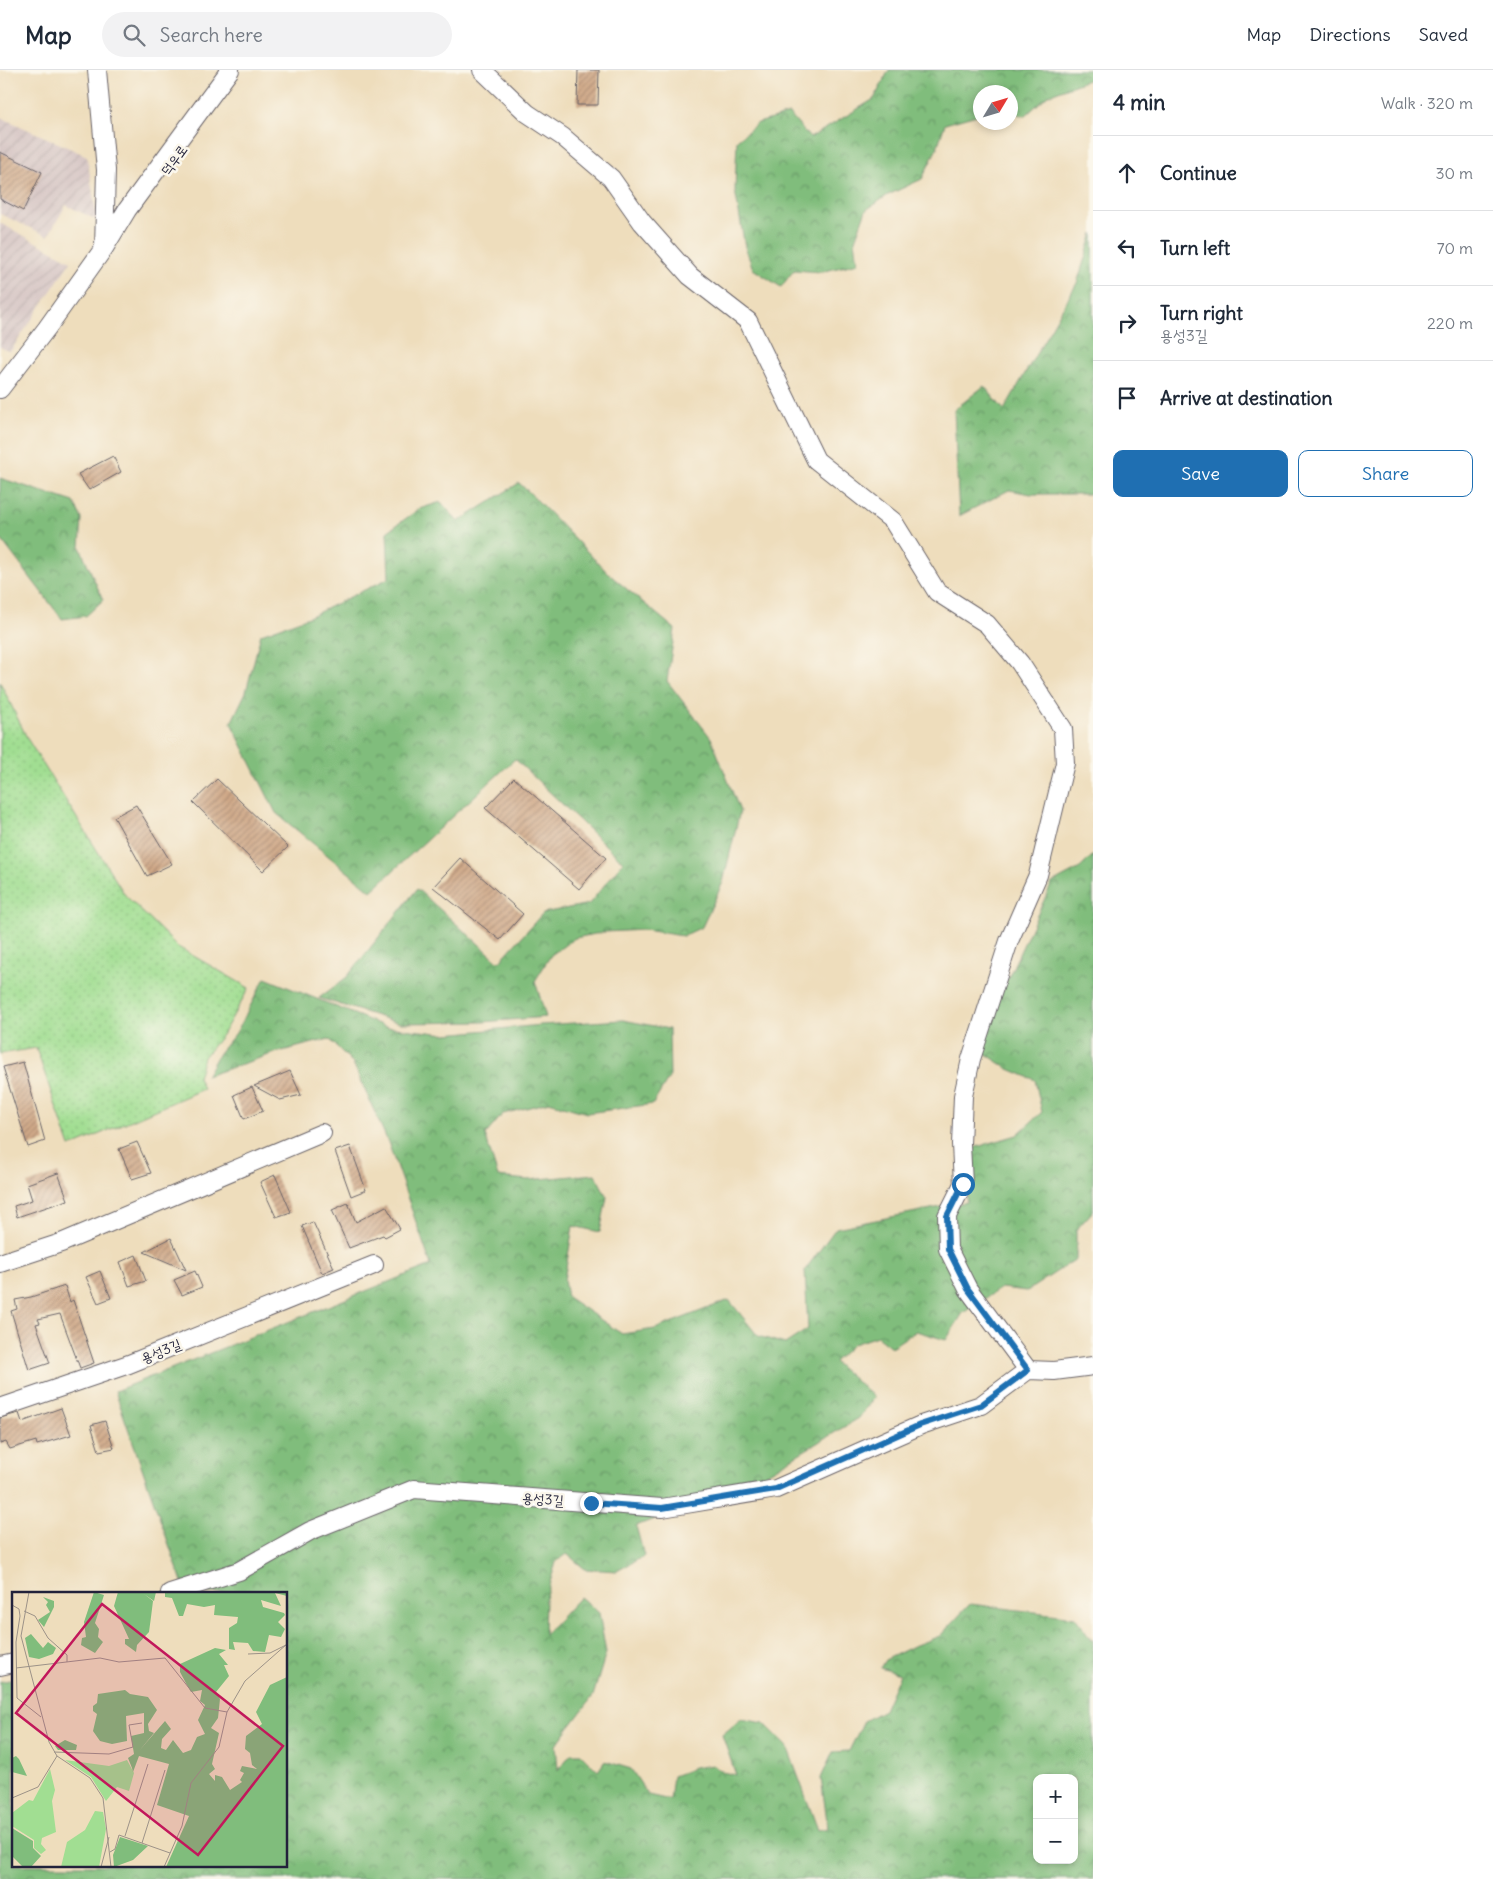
<!DOCTYPE html>
<html lang="en">
<head>
<meta charset="utf-8">
<style>
  :root { --surface:#fff; --page:#f2f2f3; --text:#1f2937; --muted:#747a83; --line:#e0e1e3; --accent:#1f6fb2 }
  body { margin:0; font-family:Delius,"Poor Story",sans-serif; background:var(--page); color:var(--text) }
  .controls { position:absolute; right:15px; bottom:15px; display:grid; overflow:hidden; border-radius:10px; box-shadow:0 2px 8px #0003 }
  .controls button { width:45px; height:45px; display:grid; place-items:center; padding:0; border:0; border-bottom:1px solid var(--line); background:var(--surface); color:var(--text); font:25px sans-serif }
  .compass { position:absolute; left:973px; top:15px; width:45px; height:45px; border-radius:50%; background:var(--surface); box-shadow:0 2px 8px #0003; rotate:52deg }
  .stop { position:absolute; width:15px; height:15px; margin:-11px; border:4px solid #1f6fb2; border-radius:50%; background:#fff }
  .stop.end { background:#1f6fb2; border-color:#fff; box-shadow:0 1px 5px #0008 }
  .list { margin:0; padding:0; list-style:none }
  h2 { display:flex; justify-content:space-between; align-items:center; height:65px; margin:0; padding:0 20px; font-size:21px }
  h2 small { font-size:16px; font-weight:400; color:var(--muted) }
  .list li { display:grid; grid-template-columns:32px 1fr auto; gap:15px; align-items:center; box-sizing:border-box; height:75px; padding:0 20px; border-top:1px solid var(--line) }
  .list b { display:block; font-size:19px; white-space:nowrap }
  .list p { margin:0; font-size:16px; white-space:nowrap; color:var(--muted) }
  .list em { font-size:16px; font-style:normal; color:var(--muted) }
  .actions { display:flex; gap:10px; padding:15px 20px }
  .actions a { flex:1; padding:11px 0; border:1px solid var(--accent); border-radius:10px; text-align:center; font-size:18px; color:var(--accent) }
  .actions .main { background:var(--accent); color:#fff }
  .icon { flex:none; width:28px; height:28px; fill:none; stroke:currentColor; stroke-width:2; stroke-linecap:round; stroke-linejoin:round }
  .map { position:relative; flex:none; width:1093px; height:1809px; overflow:hidden }
  header { display:flex; align-items:center; gap:30px; box-sizing:border-box; height:70px; padding:0 25px; background:var(--surface); border-bottom:1px solid var(--line) }
  header strong { font-size:24px }
  nav { display:flex; gap:28px; margin-inline-start:auto; font-size:18px }
  .search { width:350px; height:45px; background:var(--page); display:flex; align-items:center; gap:12px; box-sizing:border-box; padding:0 18px; border-radius:28px; color:var(--muted); font-size:19px }
  main { display:flex }
  aside { flex:1; background:var(--surface) }
  .map>svg:first-child { display:block }
  .industrial { fill:url(#industrial-furrows) }
  .grass { fill:url(#grass-dots); stroke:#628066 }
  .forest { fill:url(#forest-crowns); stroke:#51705c; fill-rule:evenodd }
  .building { fill:url(#building-hatch) }
  .lines { fill:none; stroke-linecap:round; stroke-linejoin:round }
  .minor-casing { stroke:#696368; stroke-width:20 }
  .minor { stroke:#fff; stroke-width:18 }
  .route { stroke:#1f6fb2; stroke-width:6 }
  .labels { text-anchor:middle; stroke-width:5; stroke-linejoin:round; paint-order:stroke }
  .street-label { font-size:14px; fill:#22223b; stroke:#fbf7ec }
  .inset-road { fill:none; stroke:#9c9288; stroke-width:1 }
  .view { fill:#c2185b; fill-opacity:0.15; stroke:#c2185b; stroke-width:2.5 }
  .inset-edge { fill:none; stroke:#22223b; stroke-width:2.5 }
</style>
</head>
<body>
<header>
<strong>Map</strong>
<div class="search"><svg class="icon" aria-label="search" viewBox="0 0 24 24"><circle cx="10" cy="10" r="6"/><path d="M15 15l6 6"/></svg>Search here</div>
<nav><a>Map</a><a>Directions</a><a>Saved</a></nav>
</header>
<main>
<div class="map">
<svg width="1093" height="1809" viewBox="0 0 1093 1809">
  <defs>
    <pattern id="industrial-furrows" width="10" height="10" patternUnits="userSpaceOnUse" patternTransform="scale(1.25)"><rect width="10" height="10" fill="#d1bfbf"/><path d="M-1 1l2-2M0 10L10 0M9 11l2-2" fill="none" stroke="#b3a4a5"/></pattern>
    <pattern id="grass-dots" width="8" height="8" patternUnits="userSpaceOnUse" patternTransform="scale(1.25)"><rect width="8" height="8" fill="#a1de92"/><path d="M2 2h.1M6 6h.1" fill="none" stroke="#8abe7f" stroke-width="1.8" stroke-linecap="round"/></pattern>
    <pattern id="forest-crowns" width="20" height="18" patternUnits="userSpaceOnUse" patternTransform="scale(1.25)"><rect width="20" height="18" fill="#80bd7c"/><path d="M2 6a3 3 0 1 1 6 0M12 15a3 3 0 1 1 6 0" fill="none" stroke="#689967"/></pattern>
    <pattern id="building-hatch" width="6" height="6" patternUnits="userSpaceOnUse" patternTransform="scale(1.25)"><rect width="6" height="6" fill="#cfa887"/><path d="M-1 1l2-2M0 6l6-6M5 7l2-2" fill="none" stroke="#a88870"/></pattern>
  </defs>
  <rect width="100%" height="100%" fill="#fbf7ec"/>
  <filter id="ink" filterUnits="userSpaceOnUse"><feTurbulence type="fractalNoise" baseFrequency=".02" numOctaves="2"/><feDisplacementMap in="SourceGraphic" scale="10" xChannelSelector="R" yChannelSelector="G"/><feConvolveMatrix kernelMatrix="1 2 1 2 8 2 1 2 1" color-interpolation-filters="sRGB"/></filter>
  <filter id="wash" filterUnits="userSpaceOnUse"><feTurbulence type="fractalNoise" baseFrequency=".0096" numOctaves="4" result="noise"/><feDisplacementMap in="SourceGraphic" scale="20" xChannelSelector="R" yChannelSelector="G"/><feGaussianBlur stdDeviation="1.12" result="paint"/><feColorMatrix in="noise" values="0 0 0 0 0 0 0 0 0 0 0 0 0 0 0 0 0 1.4 0 .05"/><feComposite in="paint" operator="in"/></filter>
  <g filter="url(#wash)">
    <rect width="100%" height="100%" fill="#eeddbc"/>
    <!-- industrial -->
    <path class="industrial" d="M0,47l87,39 10,64 -31,-15 -18,31 -48,-22z
      M0,153l71,38 -61,91 -10,-5z"/>
    <!-- grass -->
    <path class="grass" d="M0,612l28,58 97,155 53,52 71,41 -27,47 -18,22 -6,20 5,12 -133,58 -34,-99 -36,6z"/>
    <!-- forest -->
    <path class="forest" d="M889,0h204v8l-45,17 -23,21 -14,-4v-20h-30l-1,22 -35,10 -8,24 -15,31 -34,16 -22,15 -11,30 3,23 -37,9 -27,-2 -13,17 -28,-18 -8,-22 -10,-57 2,-50 21,-17 31,-9 21,24 64,-39z
      M1093,163v259l-5,2h-57l-22,-4 -50,26 -5,-106 30,-24 20,24 73,-127z
      M0,408l74,24 8,17 -2,28 23,53 -17,16 -24,3 -62,-81z
      M519,413l12,11 79,81 65,54 -8,52 44,57 29,73 -17,71 -21,45 -19,9 -39,-6 -39,2 -30,6 -24,17 -16,26 11,36 -63,5 -83,1 -81,-25 28,-21 70,-88 82,73 44,-49 46,-9 34,-42 -108,-103 -144,132 -95,-78 -45,-90 15,-31 15,-58 48,-17 80,-39 -2,-46 32,-23 22,-7 17,20z
      M1093,785v356l-17,19v29l-49,32 -26,-3 -38,25 -17,27 -30,-9 -25,16 -14,-11 -24,8 -19,18 40,35 -15,21 -102,61 -121,47 8,30 -27,15 -32,-2 -18,-15 -11,8 -11,37 -1,36 36,-38 19,16 7,40 -13,43 -37,49 2,25 13,-16h10l17,17 7,-10 26,8 17,26 22,5 3,-24 21,-8 19,-3 9,7 14,3 -14,-40 19,-16 23,4 23,23 31,84 10,-2 -7,-50 12,-26 16,-1 15,-30 20,-11 16,-36 -20,-6 5,-8 31,-15 24,-9 30,-32 105,13 16,23h2v239h-1093v-197l14,-3v186h272v-272h-100l-71,-202 316,-126 -43,-123 -35,-79 -24,-24 -51,13 -72,24 13,-23 17,-20 29,-55 121,49 60,7 95,-9 82,-5 46,9 1,47 -17,28 -66,9 -38,-11 -46,12 -18,21 13,42 30,3 67,-6 12,23 -7,35 -27,-6 -9,54 3,17 55,37 33,-5 74,-29 29,36 27,8 23,-15 -3,-59 31,-42 130,-26 4,-53 47,-14 25,-23 -7,-32 -26,-11 -29,-19 16,-46 56,-121 28,-15zM1037,1708h37v82h-37z"/>
    <g id="blocks">
      <!-- building -->
      <path class="building" d="M578,0h21l-1,35h-21z
        M0,82l42,20 -19,39 -23,-12z
        M113,386l8,16 -32,18 -11,-16z
        M514,708l92,80 -27,31 -94,-81z
        M217,709l71,68 -25,24 -70,-69z
        M136,735l36,59 -25,12 -33,-59z
        M460,788l63,56 -23,26 -67,-53z
        M23,992l22,79 -17,6 -25,-80z
        M290,1001l11,24 -21,5 -26,-14z
        M252,1017l11,24 -19,8 -10,-24z
        M137,1072l14,31 -19,6 -13,-30z
        M350,1076l16,44 -15,6 -16,-45z
        M58,1103l10,27 -51,17 -3,-11 18,-6 -5,-16z
        M275,1105l16,37 -15,5 -16,-35z
        M348,1133l8,19 30,-16 14,23 -15,8 -2,-2 -34,13 -17,-38z
        M313,1152l21,46 -12,5 -20,-47z
        M171,1168l15,32 -42,-18z
        M136,1185l10,26 -17,5 -9,-24z
        M100,1201l11,27 -13,5 -12,-26z
        M195,1201l7,16 -20,8 -8,-15z
        M65,1216l5,16 3,-2 21,63 -14,5 -20,-54 -22,5 2,4 -4,1 14,39 -21,7 -18,-59 6,-2 -2,-9 16,-3z
        M61,1338l10,27 -34,10 -1,-4 -26,8 -4,-7 -6,2v-26l19,-5 3,9z
        M105,1351l9,27 -15,3 -8,-26z"/>
    </g>
  </g>
  <g filter="url(#ink)">
    <use href="#blocks" fill-opacity="0" stroke="#696368" stroke-width="1"/>
    <g class="lines">
      <!-- minor casing -->
      <g class="minor-casing">
        <path id="minor" d="M97,0l9,100 -2,78
          M482,0l45,43 36,24 48,41 31,44 48,54 58,45 68,139 77,61 44,71 50,32 33,39 43,66 2,34 -27,112 -29,66 -38,118 -8,37 -2,48 2,40 -16,32 1,33 20,40 60,81 26,1 39,-5
          M0,319l47,-61 57,-80 23,-38 103,-140
          M0,1193l61,-20 261,-110
          M0,1338l129,-44 245,-99
          M170,1523l69,-22 71,-40 104,-42 248,19 114,-19 145,-64 60,-20 47,-35
          M0,1596l14,-3"/>
      </g>
      <!-- minor -->
      <use href="#minor" class="minor"/>
    </g>
  </g>
  <g class="lines" filter="url(#ink)">
    <!-- route -->
    <path class="route" d="M591,1433l71,5 114,-19 144,-64 61,-20 47,-35 -60,-81 -20,-40 -1,-33 16,-32"/>
  </g>
  <g class="labels">
    <!-- street labels -->
    <g class="street-label">
      <text transform="translate(174 90) rotate(-54)" y="5">덕우로</text>
      <text transform="translate(161 1281) rotate(-22)" y="5">용성3길</text>
      <text transform="translate(543 1429) rotate(4)" y="5">용성3길</text>
    </g>
  </g>
  <!-- overview -->
  <g transform="translate(12 1522)">
    <rect width="275" height="275" fill="#eeddbc"/>
    <path d="M53,168l44,6 18,-6 7,13 -5,18 -12,-4 -11,14 -15,-24zM38,177l5,21 -3,11 4,31 -14,6 -1,6 5,6 -5,4 -7,-6v-8l-22,-14v-13l17,-13 4,1zM83,219l8,1 3,17 -7,38h-38l6,-25 18,-12z" fill="#a1de92"/>
    <path d="M82,0l10,3 -9,28 4,6 -1,8 5,5 -8,11 -14,-8 1,-7 4,-1 -2,-15zM106,0h38l-2,9 -10,-7 9,7 -2,16 -2,15 -12,13 -1,7 -11,-8v-5h4l-15,-33zM153,0h122v4l-12,-3 6,13 -20,-6 2,7 21,6 1,2 -7,7 7,7 -4,8 -12,-2 -4,17 -12,-1 -5,-8 -15,-1 2,8 -6,-1v-21l8,-5 1,-6 -24,-2 1,-10 -11,2 -17,-3 -4,12h-4l-7,-18 -7,-1zM31,5l11,4v6l-10,20 -6,-7 12,-8 -4,-7 2,-3zM19,42l12,14 5,-6 8,6 -3,6 -14,5 -10,-2 -4,-19zM203,56l11,2 -7,4 9,11h-4l5,11 -13,16 4,7 -2,19 -7,10 8,5 -7,31 3,5 -6,5 6,7v-6l7,2 8,13 12,-8 -2,-2 4,-7 -4,-2 2,-5 15,3 -5,-4 -2,-12 -5,-4 1,-13 16,-12 -6,-12 14,-27 17,-8v190h-121l23,-51 -32,-11 12,-41 -30,-8 -6,16 -1,-4 -4,-10 6,-4 -3,-18 13,-3v-20l-18,3 1,25 -15,3 -12,-3 -7,-10 4,-17 -4,-3v-5l4,-3 1,-9 27,-4 5,4 18,3 9,13 -9,14 1,7 5,2 -15,18 26,-30 6,8 -9,10 -1,9 5,2 7,-10 10,13 8,-3 6,-13 8,-3 -7,-14 7,-15 -5,-4 2,-11 -11,2 -3,-5 -8,-15v-8zM53,148l12,5 -1,5h-18l-3,-4zM4,164l3,3 8,17 -15,-4v-14zM0,236l21,13v7l8,8 -10,11h-8l-11,-11zM108,245l28,9 -15,14 -19,7 -1,-12z" fill="#80bd7c"/>
    <path class="inset-road" d="M17,0l-8,44 28,106 8,14 33,22 13,20 8,69M0,13l7,4 1,7 -4,26 1,56 24,19M12,19l11,5 13,22 19,17v7M236,62l22,-1 16,-8M4,76l84,-10 19,4 46,-4 40,50 22,4 18,-31 42,-37M42,160l55,2 24,-7 -4,-22 13,-2M0,206l26,-11 19,-31M113,244l23,-72M130,251l23,-73M98,260l5,-3 4,-14 51,18M89,275l8,-30M152,275l18,-41 9,-43 28,-36 8,-35"/>
    <path class="view" d="M90,12l181,142 -85,109 -182,-142z"/>
    <rect width="275" height="275" class="inset-edge"/>
  </g>
</svg>
<div class="controls">
<button>+</button>
<button>−</button>
</div>
<svg class="compass" viewBox="-18 -18 36 36"><path d="M0-13l5 13h-10z" fill="#e53935"/><path d="M0 13l5-13h-10z" fill="#747a83"/></svg>
<div class="stop" style="left:963px;top:1114px"></div>
<div class="stop end" style="left:591px;top:1433px"></div>
</div>
<aside>
<h2>4 min<small>Walk · 320 m</small></h2>
<ul class="list">
<li><svg class="icon" aria-label="ahead" viewBox="0 0 24 24"><path d="M12 20V5M6 11l6-6 6 6"/></svg><div><b>Continue</b></div><em>30 m</em></li>
<li><svg class="icon" aria-label="left" viewBox="0 0 24 24"><path d="M17 20v-9H6M10 6l-5 5 5 5"/></svg><div><b>Turn left</b></div><em>70 m</em></li>
<li><svg class="icon" aria-label="right" viewBox="0 0 24 24"><path d="M7 20v-9h11M14 6l5 5-5 5"/></svg><div><b>Turn right</b><p>용성3길</p></div><em>220 m</em></li>
<li><svg class="icon" aria-label="arrive" viewBox="0 0 24 24"><path d="M6 21V4h12l-3 4 3 4H6"/></svg><div><b>Arrive at destination</b></div></li>
</ul>
<div class="actions"><a class="main">Save</a><a>Share</a></div>
</aside>
</main>
</body>
</html>
